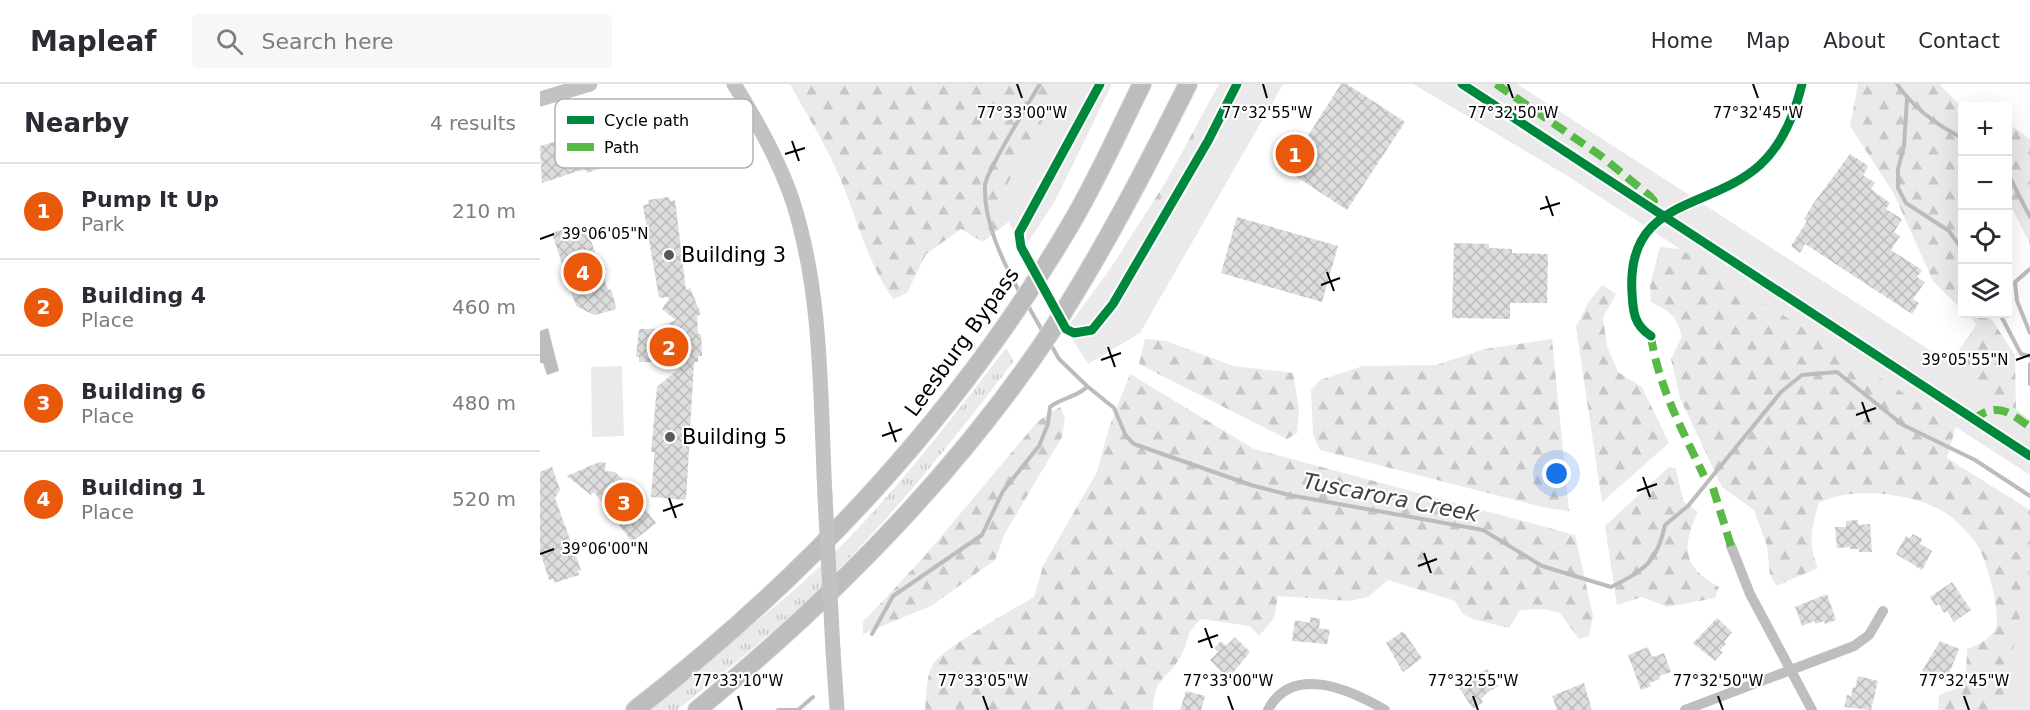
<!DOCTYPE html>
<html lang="en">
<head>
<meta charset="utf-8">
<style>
  :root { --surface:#fff; --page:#f7f7f7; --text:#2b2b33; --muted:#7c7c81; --line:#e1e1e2; --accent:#ea580c }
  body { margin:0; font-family:"DejaVu Sans",sans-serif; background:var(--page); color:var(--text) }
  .controls { position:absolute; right:18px; top:18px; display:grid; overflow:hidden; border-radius:6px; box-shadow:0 6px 24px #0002 }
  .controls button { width:54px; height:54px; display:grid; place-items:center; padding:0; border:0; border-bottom:2px solid var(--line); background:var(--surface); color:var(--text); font:30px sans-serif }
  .you { position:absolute; left:1017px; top:390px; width:21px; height:21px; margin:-15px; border:4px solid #fff; border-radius:50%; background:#1a73e8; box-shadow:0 0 0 9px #1a73e833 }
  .badge { display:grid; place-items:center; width:39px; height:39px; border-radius:50%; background:var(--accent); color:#fff; font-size:20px; font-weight:700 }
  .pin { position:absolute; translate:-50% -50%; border:3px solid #fff; box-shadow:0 2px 6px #0006 }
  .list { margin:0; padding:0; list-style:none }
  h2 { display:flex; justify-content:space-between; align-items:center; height:78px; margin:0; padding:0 24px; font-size:26px }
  h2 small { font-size:20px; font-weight:400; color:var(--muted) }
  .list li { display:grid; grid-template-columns:39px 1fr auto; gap:18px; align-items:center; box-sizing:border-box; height:96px; padding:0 24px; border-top:2px solid var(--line) }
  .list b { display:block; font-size:22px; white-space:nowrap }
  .list p { margin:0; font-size:20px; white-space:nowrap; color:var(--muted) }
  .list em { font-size:20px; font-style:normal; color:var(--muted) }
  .icon { flex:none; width:33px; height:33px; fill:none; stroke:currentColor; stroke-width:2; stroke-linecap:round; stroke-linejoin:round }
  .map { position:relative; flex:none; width:1490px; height:626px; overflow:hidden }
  header { display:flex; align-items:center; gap:36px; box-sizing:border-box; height:84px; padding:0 30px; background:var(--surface); border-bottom:2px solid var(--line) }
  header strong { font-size:28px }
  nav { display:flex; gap:33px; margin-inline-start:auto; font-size:21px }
  .search { width:420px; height:54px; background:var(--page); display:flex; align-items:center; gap:15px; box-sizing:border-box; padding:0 21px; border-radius:6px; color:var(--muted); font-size:22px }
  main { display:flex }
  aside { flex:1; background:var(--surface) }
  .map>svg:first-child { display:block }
  .grass { fill:url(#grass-tufts) }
  .forest { fill:url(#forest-firs) }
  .park { fill:#eaeaea }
  .water { fill:#bcbcbc }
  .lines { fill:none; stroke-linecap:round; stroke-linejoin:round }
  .stream { stroke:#bcbcbc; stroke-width:4 }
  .building { fill:url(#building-cross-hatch) }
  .highway-casing { stroke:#dbdbdb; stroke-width:20 }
  .street { stroke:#bebebe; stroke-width:10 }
  .secondary { stroke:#c2c2c2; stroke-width:15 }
  .highway { stroke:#bdbdbd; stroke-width:18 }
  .secondary-bridge { stroke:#c2c2c2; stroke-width:15 }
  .quiet { stroke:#58b947; stroke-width:8; stroke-dasharray:15 8; stroke-linecap:butt }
  .cycleway-casing { stroke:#fff; stroke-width:13 }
  .cycleway { stroke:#00873e; stroke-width:9 }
  .ticks { fill:none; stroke:#000; stroke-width:2 }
  .poi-dot { fill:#595959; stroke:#fff; stroke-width:2 }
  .labels { text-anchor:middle; stroke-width:4.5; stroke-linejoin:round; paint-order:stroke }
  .poi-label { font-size:21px; fill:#000; stroke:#fff; text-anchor:start }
  .street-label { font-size:21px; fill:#000; stroke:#fff }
  .water-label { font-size:22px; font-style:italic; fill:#414141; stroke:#fff }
  .key { fill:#fff; stroke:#b2b2b2; stroke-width:1.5 }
  .key-label { font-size:16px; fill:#000 }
  .ticks-label { font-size:15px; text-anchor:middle; fill:#000; stroke:#fff; stroke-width:4.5; stroke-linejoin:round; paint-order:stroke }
</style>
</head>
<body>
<header>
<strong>Mapleaf</strong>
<div class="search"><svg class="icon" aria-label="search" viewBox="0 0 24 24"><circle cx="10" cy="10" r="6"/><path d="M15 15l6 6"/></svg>Search here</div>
<nav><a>Home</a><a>Map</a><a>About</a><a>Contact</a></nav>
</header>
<main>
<aside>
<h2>Nearby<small>4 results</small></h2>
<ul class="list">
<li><span class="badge">1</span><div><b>Pump It Up</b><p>Park</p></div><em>210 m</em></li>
<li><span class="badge">2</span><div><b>Building 4</b><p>Place</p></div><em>460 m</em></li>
<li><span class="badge">3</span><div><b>Building 6</b><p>Place</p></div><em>480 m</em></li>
<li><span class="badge">4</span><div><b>Building 1</b><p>Place</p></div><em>520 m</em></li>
</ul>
</aside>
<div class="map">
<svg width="1490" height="626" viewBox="0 0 1490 626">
  <defs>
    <pattern id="grass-tufts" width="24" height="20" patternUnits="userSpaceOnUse" patternTransform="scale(1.5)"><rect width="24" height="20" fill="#eaeaea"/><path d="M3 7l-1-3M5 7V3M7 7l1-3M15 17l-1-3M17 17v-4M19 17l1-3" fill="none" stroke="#c7c7c7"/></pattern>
    <pattern id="forest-firs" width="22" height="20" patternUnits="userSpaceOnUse" patternTransform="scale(1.5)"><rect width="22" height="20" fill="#eaeaea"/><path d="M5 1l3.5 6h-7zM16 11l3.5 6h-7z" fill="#c7c7c7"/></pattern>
    <pattern id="building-cross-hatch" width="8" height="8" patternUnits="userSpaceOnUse" patternTransform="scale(1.5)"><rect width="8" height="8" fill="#ddd"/><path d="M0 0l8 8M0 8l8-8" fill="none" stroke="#bcbcbc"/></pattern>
  </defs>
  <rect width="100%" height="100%" fill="#fff"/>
  <!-- grass -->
  <path class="grass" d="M466,264l8,13c-51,66 -102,132 -160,192 -54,58 -115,108 -177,157h-33c65,-52 134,-101 193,-160 62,-62 115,-132 169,-202z"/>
  <!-- forest -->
  <path class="forest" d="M250,0h299l-73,132 -33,26 -22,-13 -35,25 -19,39 -14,6c-28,-40 -37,-86 -57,-130 -13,-29 -31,-57 -46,-85z
    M679,0h12l-58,109 -82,106 76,-119z
    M1318,0h81l23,23v203l-29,-29 -39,-87 -44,-68z
    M1468,42l7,2 15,11v105l-22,-44z
    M1120,163l42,4 256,168 -11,39 83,52v200h-92l1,-15 16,-6 11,-11 1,-29c10,-4 24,-10 29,-21 5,-15 -9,-66 -17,-80 -5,-9 -17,-21 -24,-28 -30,-27 -102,-35 -136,-17 -8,24 -11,42 -1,65l-42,18 -6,-11 -3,-29 -13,-36 -32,-23 -42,-89 -9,-39 11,-22c-6,-23 -11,-24 -31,-35l-1,-17z
    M1062,201l14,9 -13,24 4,28 11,26 24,15 27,56 -67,59 -26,-175 12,-24z
    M1426,230h22l27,41 1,55 -66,-47 27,-39z
    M605,255l21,2 67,25 60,7 6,36 -2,24 -10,6 -148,-75z
    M1012,255l17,172 -23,-3 -226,-58 -7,-16 -2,-44 9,-10 43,-14 73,-1 49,-16z
    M590,290l124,75 321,86 18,81 -4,20 -10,3 -19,-26 -16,-4 -24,1 -11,18 -36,-9 -10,-5 -8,-13 -67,-21 -20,17 -19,4 -71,-5 -4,22 -15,18 -9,-10 -49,-7c-17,16 -11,20 -20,37 -14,25 -27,20 -28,54h-228c1,-13 1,-34 8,-46 10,-16 81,-55 101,-67l9,-31 54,-94 12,-44z
    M520,323l5,10 -3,20 -58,98 -9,25 -64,46 -68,28v-12l60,-64 115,-137z
    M1129,383l7,1 7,33 15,11c-17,36 -15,55 21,75l-4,11 -48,9 -25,-10 -25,8 -12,-79z"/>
  <!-- park -->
  <path class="park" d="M523,0h49l-57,117 -32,49 -25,-49z
    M683,0h60l-143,249 -52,31 -22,-35 91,-124z
    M873,0h104l433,279 80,56v56l-461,-298z
    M82,282l2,70 -32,1 -1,-70z
    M1490,485v141h-30z"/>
  <!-- water -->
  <path class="water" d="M8,244l11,43 -12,4 -4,-12h-3v-32z"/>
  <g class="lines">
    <!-- stream -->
    <path class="stream" d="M1357,0c16,24 40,41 65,54
      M1367,15l-3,47 -6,23v19l8,15 43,28 13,18
      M1468,90l22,43
      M1490,185l-15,13 2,19 13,32
      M480,209c-17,-31 -37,-72 -35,-108 0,-11 46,-86 55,-101
      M487,220l16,28
      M1460,230l21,40 9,2
      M510,259l9,16 28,27 27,22 12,28 8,8 117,41 38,10 194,35 59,36 69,21c32,-16 46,-24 54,-62l23,-19 93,-114 21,-17 35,-3 66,53 72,35 55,36
      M1490,280v20
      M332,550l21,-38 89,-61 21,-44 36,-45 9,-22 2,-17c11,-9 27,-10 37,-20
      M238,626h20l15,-13"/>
  </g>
  <!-- building -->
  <path class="building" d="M801,0h6l58,38 -58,88 -61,-40z
    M78,40l12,34 -43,15 -1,-3 -8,1 -36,12 -2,-37z
    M1310,70l17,11 1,3 -5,7 12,8 -4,6 19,14 -4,6 16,10 -8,13 6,4 -9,14 31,20 -5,7 8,5 -12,17 6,4 -7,11 -107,-70 -5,9 -9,-7 16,-25 -3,-2 9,-15z
    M129,113l1,4 5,-1 11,90 4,-2 11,26 -4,2 1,18h3l1,22h-4v6h-4l-8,138 -35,-3 3,-37v-8h-3l6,-65 30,-25h-48v-5h-3l3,-28h16l21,-9 -14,-11 8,-12 -11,1 -16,-93 6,-1 -1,-4z
    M697,133l101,29 -16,56 -101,-29z
    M26,144l4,11 18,-7 20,58 3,-1 5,18 -2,3 -20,5 -18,-9 -24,-73z
    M914,159l35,1v4l23,1v4l36,1 -1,49h-37v16l-58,-1z
    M59,378l7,1 -1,8 10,1 8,8 33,43 -24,19 -38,-50 -3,3 -24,-19z
    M12,383l8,23 -5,8 26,72 -3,1 1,4 -25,8 -1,-4 -4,1 -9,-29v-79z
    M1318,436v5l12,-1 2,28h-13v-3h-9v-2l-13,1 -2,-21h11v-6z
    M1373,450l9,5 -2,5 12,7 -10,19 -26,-16 10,-18 4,3z
    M1412,498l19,28 -17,12 -7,-11 -3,2 -5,-9 -3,2 -6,-9z
    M1287,510l9,26 -11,4 -1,-3 -9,3v-3l-13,5 -7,-19z
    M770,533l10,2 -1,9 11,2 -3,14 -35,-3 3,-21 15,3z
    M1177,534l15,14 -8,10 2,2 -6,6 3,2 -8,9 -22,-18z
    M863,547l19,27 -19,14 -17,-29z
    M695,553l15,15 -22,27 -18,-19 8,-8 -4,-4 7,-7 5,5z
    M1400,557l19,8 -13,32 -24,-10z
    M1108,563l4,10 12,-4 7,19 -12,4 1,3 -11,4 2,3 -10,4 -13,-35z
    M947,585l11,17 -11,7 -6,6 2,3 -10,7 -15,-23z
    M1318,592l20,5 -7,29 -27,-3 3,-12 4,1 2,-9 2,1z
    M1044,599l8,27h-35l-5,-14z
    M646,607l19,5 -4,14h-21z"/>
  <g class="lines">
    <!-- highway casing -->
    <g class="highway-casing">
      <path id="highway" d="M95,626c173,-134 326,-298 437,-488 26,-44 47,-92 70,-138
        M157,626c133,-109 259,-235 355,-380 51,-79 94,-162 136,-246"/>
    </g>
    <!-- street -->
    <path class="street" d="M1111,252c-17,-11 -18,-24 -19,-43 -6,-96 77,-82 128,-128 23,-21 35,-52 42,-81
      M1191,462l19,48 62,116
      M728,626c24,-47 83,-20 117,0
      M1145,626l169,-64 15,-11 14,-24"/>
    <!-- secondary -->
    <path class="secondary" d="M194,0c23,37 45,76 59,118 30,94 27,196 32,294
      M0,15l50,-15
      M293,566l4,60"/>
    <!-- highway -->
    <use href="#highway" class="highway"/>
    <!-- secondary-bridge -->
    <path class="secondary-bridge" d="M285,412l8,154"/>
    <!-- quiet -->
    <path class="quiet" d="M956,0l105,72 49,40 4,5v8
      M1111,252c7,50 32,95 53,140
      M1433,336c24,-19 36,-8 57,7
      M1173,404l18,58"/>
    <!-- cycleway casing -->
    <g class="cycleway-casing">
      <path id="cycleway" d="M560,0l-81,149 2,14 45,82 8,4 18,-3 21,-26 95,-163 29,-57
        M922,0l568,372
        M1111,252c-17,-11 -18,-24 -19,-43 -6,-96 77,-82 128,-128 23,-21 35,-52 42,-81"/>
    </g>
    <!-- cycleway -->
    <use href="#cycleway" class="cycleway"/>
  </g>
  <!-- ticks -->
  <path class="ticks" d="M477,0l5,14M723,0l4,14M968,0l5,14M1213,0l5,14M252,57l7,20M245,70l20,-6M1006,112l7,20M1000,125l20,-6M0,155l14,-5M787,188l7,19M781,201l19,-7M568,263l7,20M561,276l20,-7M1476,276l14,-5M1322,318l7,20M1316,331l20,-7M349,338l7,20M342,352l20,-7M1103,393l7,20M1097,407l20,-7M129,414l7,20M123,427l20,-7M884,469l7,20M0,470l14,-5M878,482l19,-7M665,544l7,20M658,558l20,-7M198,612l4,14M443,612l5,14M688,612l5,14M933,612l5,14M1178,612l5,14M1424,612l5,14"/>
  <!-- markers -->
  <g class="poi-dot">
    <circle cx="129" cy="171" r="6"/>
    <circle cx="130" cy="353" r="6"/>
  </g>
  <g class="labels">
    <!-- poi labels -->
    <g class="poi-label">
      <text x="141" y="178">Building 3</text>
      <text x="142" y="360">Building 5</text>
    </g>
    <!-- street labels -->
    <g class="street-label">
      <text transform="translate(422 258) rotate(-54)" y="7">Leesburg Bypass</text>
    </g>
    <!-- water labels -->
    <g class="water-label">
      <text transform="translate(851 413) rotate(11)" y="8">Tuscarora Creek</text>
    </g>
  </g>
  <!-- legend -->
  <rect x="15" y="15" width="198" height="69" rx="9" class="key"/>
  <rect x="27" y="32" width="27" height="8" fill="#00873e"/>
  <rect x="27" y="59" width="27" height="8" fill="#58b947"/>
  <g class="key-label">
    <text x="64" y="42">Cycle path</text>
    <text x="64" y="69">Path</text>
  </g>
  <g class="ticks-label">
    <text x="482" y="34">77°33'00"W</text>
    <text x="727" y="34">77°32'55"W</text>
    <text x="973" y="34">77°32'50"W</text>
    <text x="1218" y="34">77°32'45"W</text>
    <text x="65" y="155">39°06'05"N</text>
    <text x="1425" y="281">39°05'55"N</text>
    <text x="65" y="470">39°06'00"N</text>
    <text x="198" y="602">77°33'10"W</text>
    <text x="443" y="602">77°33'05"W</text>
    <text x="688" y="602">77°33'00"W</text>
    <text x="933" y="602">77°32'55"W</text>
    <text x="1178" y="602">77°32'50"W</text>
    <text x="1424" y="602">77°32'45"W</text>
  </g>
</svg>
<div class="controls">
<button>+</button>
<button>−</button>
<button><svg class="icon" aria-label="locate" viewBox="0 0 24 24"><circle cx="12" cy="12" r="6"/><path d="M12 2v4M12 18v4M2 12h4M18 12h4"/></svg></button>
<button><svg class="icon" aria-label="layers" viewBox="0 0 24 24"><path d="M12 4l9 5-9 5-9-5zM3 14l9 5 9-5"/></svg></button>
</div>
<div class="you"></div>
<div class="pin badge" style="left:755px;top:70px">1</div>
<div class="pin badge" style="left:129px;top:263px">2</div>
<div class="pin badge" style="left:84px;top:418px">3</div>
<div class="pin badge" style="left:43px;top:188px">4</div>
</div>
</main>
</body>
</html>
